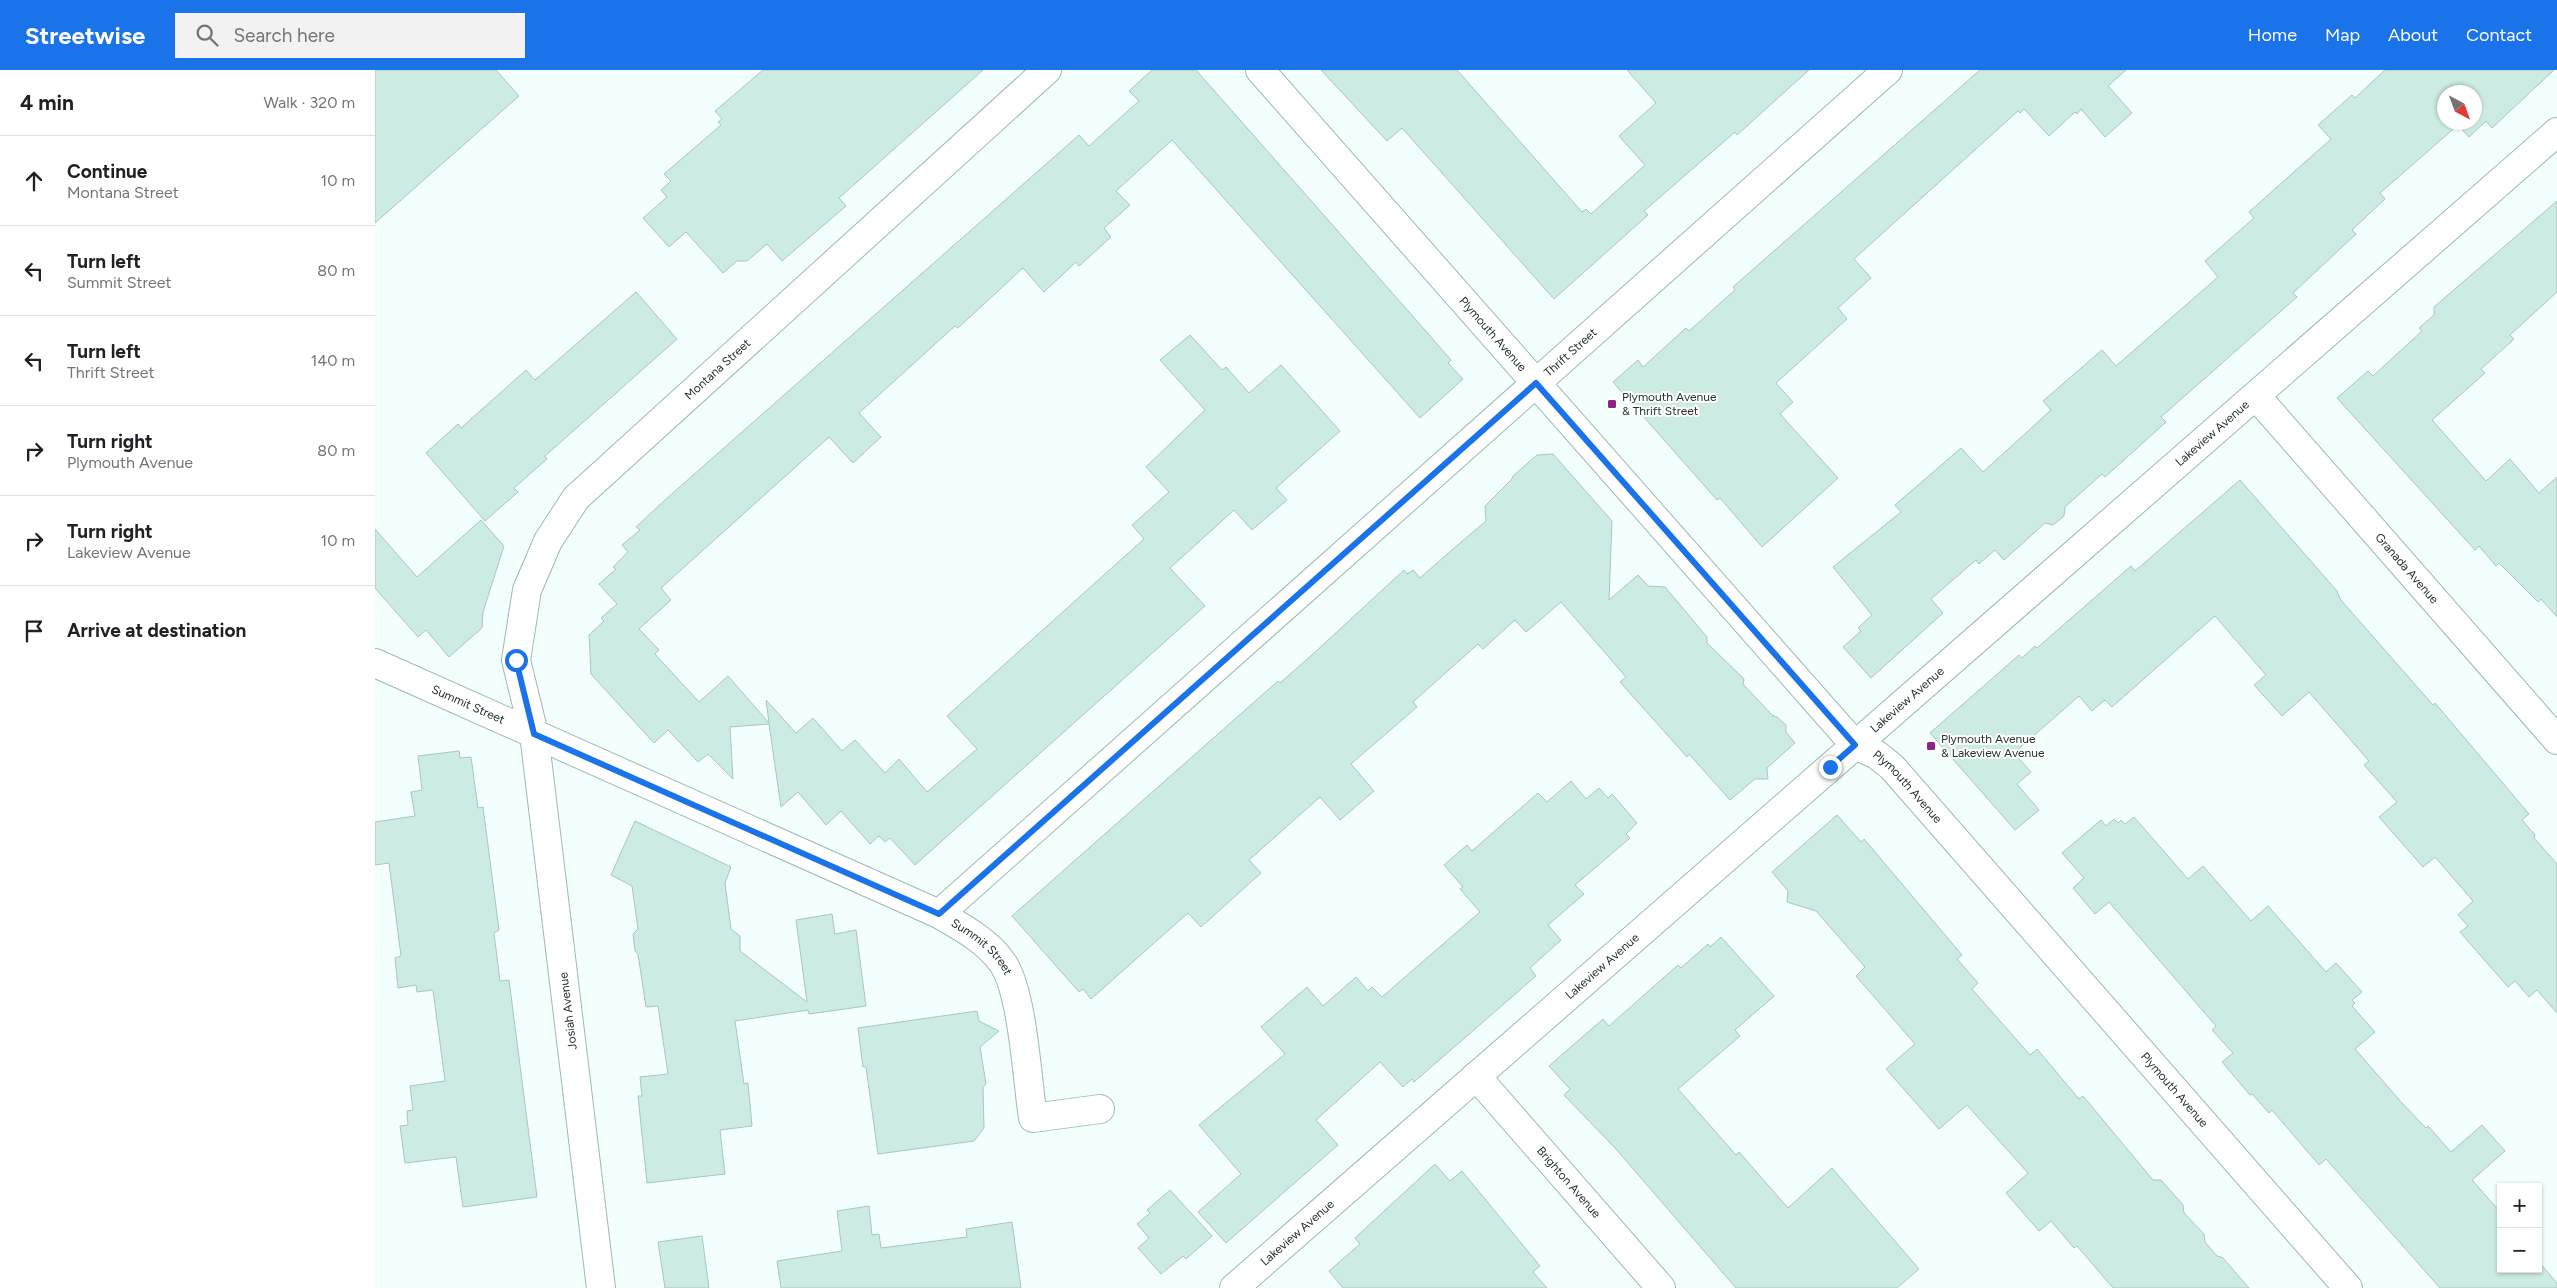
<!DOCTYPE html>
<html lang="en">
<head>
<meta charset="utf-8">
<style>
  :root { --surface:#fff; --page:#f2f2f2; --text:#202124; --muted:#757577; --line:#e0e0e0; --accent:#1a73e8 }
  body { margin:0; font-family:Figtree,sans-serif; background:var(--page); color:var(--text) }
  .controls { position:absolute; right:15px; bottom:15px; display:grid; overflow:hidden; border-radius:0px; box-shadow:0 1px 4px #0004 }
  .controls button { width:45px; height:45px; display:grid; place-items:center; padding:0; border:0; border-bottom:1px solid var(--line); background:var(--surface); color:var(--text); font:25px sans-serif }
  .compass { position:absolute; left:2062px; top:15px; width:45px; height:45px; border-radius:50%; background:var(--surface); box-shadow:0 1px 4px #0004; rotate:139deg }
  .stop { position:absolute; width:15px; height:15px; margin:-11px; border:4px solid #1a73e8; border-radius:50%; background:#fff }
  .stop.end { background:#1a73e8; border-color:#fff; box-shadow:0 1px 5px #0008 }
  .list { margin:0; padding:0; list-style:none }
  h2 { display:flex; justify-content:space-between; align-items:center; height:65px; margin:0; padding:0 20px; font-size:21px }
  h2 small { font-size:16px; font-weight:400; color:var(--muted) }
  .list li { display:grid; grid-template-columns:32px 1fr auto; gap:15px; align-items:center; box-sizing:border-box; height:90px; padding:0 20px; border-top:1px solid var(--line) }
  .list b { display:block; font-size:19px; white-space:nowrap }
  .list p { margin:0; font-size:16px; white-space:nowrap; color:var(--muted) }
  .list em { font-size:16px; font-style:normal; color:var(--muted) }
  .icon { flex:none; width:28px; height:28px; fill:none; stroke:currentColor; stroke-width:2; stroke-linecap:round; stroke-linejoin:round }
  .map { position:relative; flex:none; width:2182px; height:1218px; overflow:hidden }
  header { display:flex; align-items:center; gap:30px; box-sizing:border-box; height:70px; padding:0 25px; background:var(--accent); color:#fff }
  header strong { font-size:24px }
  nav { display:flex; gap:28px; margin-inline-start:auto; font-size:18px }
  .search { width:350px; height:45px; background:var(--page); display:flex; align-items:center; gap:12px; box-sizing:border-box; padding:0 18px; border-radius:0px; color:var(--muted); font-size:19px }
  main { display:flex }
  aside { flex:1; background:var(--surface) }
  .map>svg:first-child { display:block }
  .building { fill:#cbebe3; stroke:#a8c7c0; fill-rule:evenodd }
  .lines { fill:none; stroke-linecap:round; stroke-linejoin:round }
  .minor-casing { stroke:#9bbab3; stroke-width:30 }
  .minor { stroke:#fff; stroke-width:28 }
  .route { stroke:#1a73e8; stroke-width:6 }
  .poi-dot { fill:#8e2489; stroke:#fff; stroke-width:2 }
  .labels { text-anchor:middle; stroke-width:4; stroke-linejoin:round; paint-order:stroke }
  .street-label { font-size:12px; fill:#25312f; stroke:#fff }
  .poi-label { font-size:12px; fill:#25312f; stroke:#fff; text-anchor:start }
</style>
</head>
<body>
<header>
<strong>Streetwise</strong>
<div class="search"><svg class="icon" aria-label="search" viewBox="0 0 24 24"><circle cx="10" cy="10" r="6"/><path d="M15 15l6 6"/></svg>Search here</div>
<nav><a>Home</a><a>Map</a><a>About</a><a>Contact</a></nav>
</header>
<main>
<aside>
<h2>4 min<small>Walk · 320 m</small></h2>
<ul class="list">
<li><svg class="icon" aria-label="ahead" viewBox="0 0 24 24"><path d="M12 20V5M6 11l6-6 6 6"/></svg><div><b>Continue</b><p>Montana Street</p></div><em>10 m</em></li>
<li><svg class="icon" aria-label="left" viewBox="0 0 24 24"><path d="M17 20v-9H6M10 6l-5 5 5 5"/></svg><div><b>Turn left</b><p>Summit Street</p></div><em>80 m</em></li>
<li><svg class="icon" aria-label="left" viewBox="0 0 24 24"><path d="M17 20v-9H6M10 6l-5 5 5 5"/></svg><div><b>Turn left</b><p>Thrift Street</p></div><em>140 m</em></li>
<li><svg class="icon" aria-label="right" viewBox="0 0 24 24"><path d="M7 20v-9h11M14 6l5 5-5 5"/></svg><div><b>Turn right</b><p>Plymouth Avenue</p></div><em>80 m</em></li>
<li><svg class="icon" aria-label="right" viewBox="0 0 24 24"><path d="M7 20v-9h11M14 6l5 5-5 5"/></svg><div><b>Turn right</b><p>Lakeview Avenue</p></div><em>10 m</em></li>
<li><svg class="icon" aria-label="arrive" viewBox="0 0 24 24"><path d="M6 21V4h12l-3 4 3 4H6"/></svg><div><b>Arrive at destination</b></div></li>
</ul>
</aside>
<div class="map">
<svg width="2182" height="1218" viewBox="0 0 2182 1218">
  <rect width="100%" height="100%" fill="#f2fffc"/>
  <!-- building -->
  <path class="building" d="M0,0h121l23,26 -144,127z
    M388,0h220l-144,128 7,8 -64,55 -15,-17 -20,17h-10l-14,12 -37,-41 -17,15 -26,-29 24,-21 -6,-7 10,-9 -7,-7 57,-49 -3,-3 4,-3 -7,-8z
    M777,0h44l228,259 27,31 -3,3 15,16 -43,39 -248,-278 -56,51 14,14 -26,23 7,9 -32,29 -3,-4 -32,30 -21,-24 -65,60 -3,-2 -96,87 22,24 -28,26 -24,-26 -168,151 10,12 -32,29 20,21 -4,4 44,48 29,-26 41,47 -3,-23 30,33 17,-15 29,33 13,-11 30,33 14,-14 28,33 50,-43 -30,-33 197,-177 -12,-14 37,-33 -23,-25 59,-57 -45,-50 30,-25 32,35 4,-3 23,26 32,-28 59,66 -64,57 11,12 -35,30 -18,-20 -64,58 35,38 -290,259 -25,-27 -5,4 -6,-6 -9,8 -29,-33 -15,14 -28,-33 -17,15 -12,-83 -39,3 3,52 -25,-25 -10,8 -30,-32 -14,13 -63,-69 -2,-39 15,-14 -3,-3 16,-14 -18,-20 17,-15 -3,-2 15,-15 -6,-7 18,-15 -4,-3 30,-28 413,-364 10,11 50,-45 -10,-10z
    M946,0h136l125,142 4,-3 5,5 54,-49 -26,-29 37,-33 -29,-33h182l-72,65 -2,-3 -91,79 4,4 -94,84 -152,-171 -15,13z
    M1605,0h146l-18,16 24,27 -27,24 -24,-28 -4,5 -2,-2 -26,24 -25,-27 -4,4 -2,-2 -164,148 17,19 -33,30 9,11 -71,64 17,19 -13,12 58,64 -76,69 -42,-49 -3,2 -104,-118 25,-22 5,7 43,-39 3,3 46,-41 -2,-3z
    M2010,0h169l-62,58 -6,-7 -17,16 -11,-12 -78,68 5,6 -33,31 4,4 -63,59 4,4 -136,120 5,5 -61,55 -3,-3 -37,33 -1,9 -11,9 -8,-2 -41,37 -9,-10 -16,14 -3,-4 -45,39 12,14 -72,65 -28,-31 18,-16 -3,-3 14,-13 -39,-48 68,-55 -6,-7 66,-57 22,24 68,-62 -8,-9 59,-51 14,16 102,-89 -13,-16 49,-43 -5,-6 82,-73 -13,-14 34,-30 3,3zM2070,22h30v30h-30z
    M2182,131v91l-47,43 4,4 -33,30 4,4 -53,47 54,61 24,-22 29,34 18,-16v140l-16,-18 -3,3 -39,-39 -3,3 -17,-20 -4,4 -138,-152 31,-27 5,5 49,-45 -3,-3 15,-13v-8z
    M261,222l41,47 -132,117 2,3 -33,29 4,4 -33,29 -59,-68 32,-29 3,4 65,-58 9,10z
    M1178,384l59,67 -3,79 29,-25 10,11 17,1 42,50v6l37,36 -1,5 29,31 5,2 9,8v7l9,11 -28,25 1,11h-13l-25,21 -41,-46 -2,3 -67,-75 6,-5 -65,-75 -35,30 -11,-12 -32,29 -5,-5 -65,58 4,5 -66,57 23,27 -34,29 -20,-23 -71,63 12,13 -60,54 -13,-14 -97,86 -8,-10 -4,3 -67,-76 266,-235 2,2 33,-29 91,-84 3,4 6,-4 7,8 33,-29 33,-28 -1,-15 27,-27 1,-3 24,-21z
    M1865,410l97,111 3,8 93,106 2,-2 94,111 -7,6 13,15 -1,3 23,26v149l-20,-23 -8,7 -14,-16 -7,6 -48,-55 8,-6 -10,-11 15,-14 -38,-44 -12,10 -44,-50 18,-15 -33,-37 5,-4 -60,-69 -27,24 -28,-31 12,-10 -51,-59 -103,91 -7,-7 -13,11 -13,-15 -65,57 17,19 -14,12 22,26 -24,20 -85,-97 89,-78 3,3 13,-12 2,2 94,-82 4,5z
    M106,450l23,26 -21,66 -1,16 -33,29 -23,-27 -8,7 -43,-49v-59l42,48z
    M84,681l1,7 11,-1 7,51 5,-1 16,123 -5,3 6,48 9,-1 28,217 -74,10 -7,-50 -51,6 -5,-37 8,-1 -1,-14 6,-1 -3,-24 35,-5 -12,-91 -16,2 -1,-7 -18,3 -3,-30 6,-2 -12,-93 -14,2v-43l40,-6 -4,-24 11,-2 -4,-34z
    M1196,711l15,18 13,-11 9,10 4,-4 25,29 -11,11 4,4 -55,47 9,9 -36,31 13,15 -31,28 6,8 -122,106 -2,-3 -9,8 -23,-25 -64,58 22,25 -112,98 -28,-31 43,-38 -42,-49 86,-71 -24,-27 46,-40 16,19 33,-29 12,14 4,-4 10,10 98,-85 -20,-23 3,-2 -19,-22 23,-20 5,6 66,-58 9,9z
    M1462,745l24,27 3,-3 98,116 -5,4 21,24 -6,6 58,66 7,-6 42,50 4,-3 70,84h8l22,25 1,8 20,21 1,8 12,14 6,2 26,30h-136l-36,-42 -3,2 -23,-27 -12,10 -33,-38 22,-20 -61,-68 -28,24 -53,-60 29,-25 -59,-68 9,-9 -49,-56 -29,-9 1,-11 -16,-19z
    M1759,747l54,62 15,-13 48,55 17,-15 58,66 10,-9 26,29 -10,8 3,3 -3,3 23,26 -20,17 47,54 24,25 2,-2 23,26 31,-27 23,26 -33,29 29,33v56h37v-8l19,22v5h-117l-114,-129 -7,6 -47,-55 -3,3 -17,-19 -2,1 -28,-33 11,-9 -21,-23 4,-4 -107,-124 -14,12 -22,-26 11,-10 -22,-25 39,-33 5,6 8,-7 4,4 3,-3 4,4z
    M260,751l96,46 -6,16 6,46 9,7v15l67,51 -11,-82 36,-6 3,20 21,-4 10,76 -57,8 -1,-4 -73,11 9,63 4,-1 4,43 -32,4 5,44 -78,9 -9,-87h4l-2,-19 28,-3 -10,-68 -12,1 -8,-53 -3,-3 -2,-17 5,-5 -6,-43 -21,-11z
    M1346,867l53,59 -39,34 5,6 -62,53 58,66 3,-3 49,56 44,-40 87,101 -22,19h-161l-121,-140 -51,-53 6,-6 -21,-23 54,-47 6,7 69,-61 3,3 27,-24 2,3z
    M602,941l2,10 20,10 -19,16 6,37 -3,3 1,41 -10,13 -96,13 -12,-87h-3l-5,-39z
    M1060,1094l15,17 12,-10 78,95 -7,6 14,16h-204l-14,-17 31,-27 -5,-6z
    M795,1120l42,46 -26,23 -3,-3 -22,18 -23,-26 11,-10 -12,-14 13,-11 -3,-3z
    M494,1136l3,29 7,-1 2,14 86,-11 -1,-8 46,-7 9,66h-240l-4,-27 65,-10 -5,-40z
    M327,1166l7,52h-44l-7,-46z"/>
  <g class="lines">
    <!-- minor casing -->
    <g class="minor-casing">
      <g id="minor">
        <path id="s1" d="M885,0l595,675 22,10 15,12 456,521"/>
        <path id="s2" d="M1881,326l301,344"/>
        <path id="s3" d="M0,593l564,251c22,13 47,26 63,48 21,29 25,118 31,156l67,-9"/>
        <path id="s4" d="M564,844l949,-844"/>
        <path id="s5" d="M1101,1006l185,212"/>
        <path id="s6" d="M226,1218l-67,-554 -18,-74 11,-70 21,-49 28,-43 471,-428"/>
        <path id="s7" d="M859,1218l1323,-1156"/>
      </g>
    </g>
    <!-- minor -->
    <use href="#minor" class="minor"/>
  </g>
  <g class="lines">
    <!-- route -->
    <path class="route" d="M141,590l18,74 405,180 597,-531 319,362 -25,22"/>
  </g>
  <!-- markers -->
  <g class="poi-dot">
    <rect x="1232" y="329" width="10" height="10" rx="2.5"/>
    <rect x="1551" y="671" width="10" height="10" rx="2.5"/>
  </g>
  <g class="labels">
    <!-- street labels -->
    <g class="street-label">
      <text dy="4" stroke="none"><textPath href="#s1" startOffset="352">Plymouth Avenue</textPath></text>
      <text dy="4" stroke="none"><textPath href="#s4" startOffset="845">Thrift Street</textPath></text>
      <text dy="4" stroke="none"><textPath href="#s6" startOffset="1001">Montana Street</textPath></text>
      <text dy="4" stroke="none"><textPath href="#s7" startOffset="1299">Lakeview Avenue</textPath></text>
      <text dy="4" stroke="none"><textPath href="#s2" startOffset="229">Granada Avenue</textPath></text>
      <text dy="4" stroke="none"><textPath href="#s7" startOffset="894">Lakeview Avenue</textPath></text>
      <text dy="4" stroke="none"><textPath href="#s3" startOffset="102">Summit Street</textPath></text>
      <text dy="4" stroke="none"><textPath href="#s1" startOffset="968">Plymouth Avenue</textPath></text>
      <text dy="4" stroke="none"><textPath href="#s3" startOffset="672">Summit Street</textPath></text>
      <text dy="4" stroke="none"><textPath href="#s7" startOffset="489">Lakeview Avenue</textPath></text>
      <text transform="translate(193 941) rotate(-97)" y="4">Josiah Avenue</text>
      <text dy="4" stroke="none"><textPath href="#s1" startOffset="1372">Plymouth Avenue</textPath></text>
      <text dy="4" stroke="none"><textPath href="#s5" startOffset="141">Brighton Avenue</textPath></text>
      <text dy="4" stroke="none"><textPath href="#s7" startOffset="84">Lakeview Avenue</textPath></text>
    </g>
    <!-- poi labels -->
    <g class="poi-label">
      <text x="1247" y="331">Plymouth Avenue<tspan x="1247" dy="14">&amp; Thrift Street</tspan></text>
      <text x="1566" y="673">Plymouth Avenue<tspan x="1566" dy="14">&amp; Lakeview Avenue</tspan></text>
    </g>
  </g>
</svg>
<div class="controls">
<button>+</button>
<button>−</button>
</div>
<svg class="compass" viewBox="-18 -18 36 36"><path d="M0-13l5 13h-10z" fill="#e53935"/><path d="M0 13l5-13h-10z" fill="#757577"/></svg>
<div class="stop" style="left:141px;top:590px"></div>
<div class="stop end" style="left:1455px;top:697px"></div>
</div>
</main>
</body>
</html>
